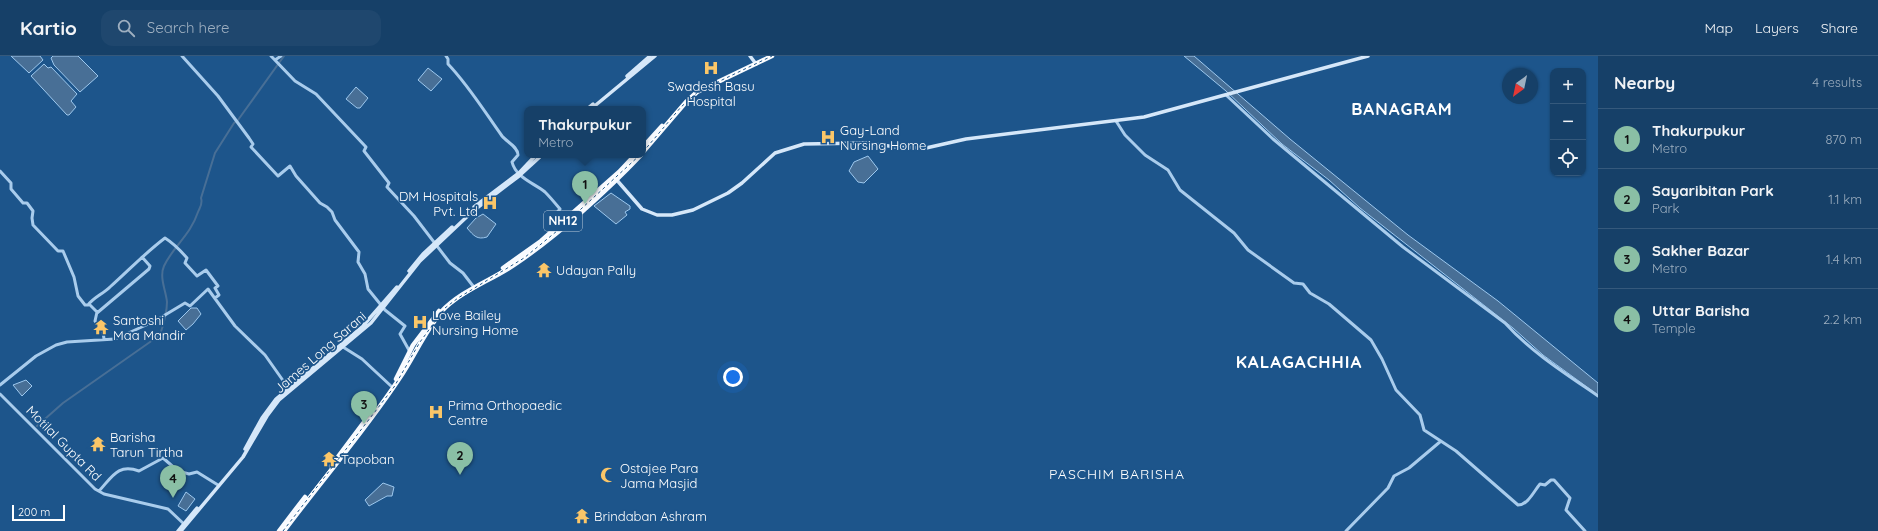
<!DOCTYPE html>
<html lang="en">
<head>
<meta charset="utf-8">
<style>
  :root { --surface:#164068; --page:#1f476e; --text:#f1f3f6; --muted:#9eafc0; --line:#35597c; --accent:#8abfa5 }
  body { margin:0; font-family:Quicksand,sans-serif; background:var(--page); color:var(--text) }
  .controls { position:absolute; right:12px; top:12px; display:grid; overflow:hidden; border-radius:8px; box-shadow:0 1px 3px #0004 }
  .controls button { width:36px; height:36px; display:grid; place-items:center; padding:0; border:0; border-bottom:1px solid var(--line); background:var(--surface); color:var(--text); font:20px sans-serif }
  .compass { position:absolute; left:1502px; top:12px; width:36px; height:36px; border-radius:50%; background:var(--surface); box-shadow:0 1px 3px #0004; rotate:213deg }
  .scale { position:absolute; left:12px; bottom:10px; width:53px; box-sizing:border-box; padding-left:4px; border:2px solid #fff; border-top:0; font-size:11px; line-height:14px; white-space:nowrap; color:#fff; -webkit-text-stroke:3px #1d558b; paint-order:stroke }
  .you { position:absolute; left:733px; top:321px; width:14px; height:14px; margin:-10px; border:3px solid #fff; border-radius:50%; background:#1a73e8; box-shadow:0 0 0 6px #1a73e833 }
  .badge { display:grid; place-items:center; width:26px; height:26px; border-radius:50%; background:var(--accent); color:#111; font-size:13px; font-weight:700 }
  .pin { position:absolute; translate:-50% -33px; filter:drop-shadow(0 1px 2px #0008) }
  .pin::after { content:''; position:absolute; top:21px; width:14px; height:12px; background:inherit; clip-path:polygon(0 0,100% 0,50% 100%) }
  .popup { position:absolute; left:524px; top:50px; width:122px; height:52px; box-sizing:border-box; display:grid; place-content:center; border-radius:8px; background:var(--surface); filter:drop-shadow(0 1px 3px #0005); font-size:13px; white-space:nowrap; color:var(--muted) }
  .popup b { font-size:15px; color:var(--text) }
  .popup::after { content:''; position:absolute; left:50%; top:100%; margin-left:-8px; border:8px solid transparent; border-top-color:var(--surface) }
  .list { margin:0; padding:0; list-style:none }
  h2 { display:flex; justify-content:space-between; align-items:center; height:52px; margin:0; padding:0 16px; font-size:17px }
  h2 small { font-size:13px; font-weight:400; color:var(--muted) }
  .list li { display:grid; grid-template-columns:26px 1fr auto; gap:12px; align-items:center; box-sizing:border-box; height:60px; padding:0 16px; border-top:1px solid var(--line) }
  .list b { display:block; font-size:15px; white-space:nowrap }
  .list p { margin:0; font-size:13px; white-space:nowrap; color:var(--muted) }
  .list em { font-size:13px; font-style:normal; color:var(--muted) }
  .icon { flex:none; width:22px; height:22px; fill:none; stroke:currentColor; stroke-width:2; stroke-linecap:round; stroke-linejoin:round }
  .map { position:relative; flex:none; width:1598px; height:475px; overflow:hidden }
  header { display:flex; align-items:center; gap:24px; box-sizing:border-box; height:56px; padding:0 20px; background:var(--surface); border-bottom:1px solid var(--line) }
  header strong { font-size:19px }
  nav { display:flex; gap:22px; margin-inline-start:auto; font-size:14px }
  .search { width:280px; height:36px; background:var(--page); display:flex; align-items:center; gap:10px; box-sizing:border-box; padding:0 14px; border-radius:12px; color:var(--muted); font-size:15px }
  main { display:flex }
  aside { flex:1; background:var(--surface) }
  .map>svg:first-child { display:block }
  .water { fill:#486f96; stroke:#9dc8ee }
  .lines { fill:none; stroke-linecap:round; stroke-linejoin:round }
  .canal { stroke:#486f96; stroke-width:2 }
  .tertiary { stroke:#a9ccec; stroke-width:3 }
  .secondary { stroke:#d5e7f9; stroke-width:3.5 }
  .trunk { stroke:#f7faff; stroke-width:4.5 }
  .rail-casing { stroke:#fff; stroke-width:2.5 }
  .rail { stroke:#1d558b; stroke-width:1; stroke-dasharray:3; stroke-linecap:butt }
  .labels { text-anchor:middle; stroke-width:3.5; stroke-linejoin:round; paint-order:stroke }
  .shield { fill:#1d558b; stroke:#bbccdc; stroke-width:1 }
  .shield-label { font-size:12px; font-weight:bold; fill:#fff }
  .poi-label { font-size:13px; fill:#fff; stroke:#1d558b; text-anchor:start }
  .street-label { font-size:13px; fill:#fff; stroke:#1d558b }
  .neighbourhood-label { font-size:14px; letter-spacing:1px; fill:#fff; stroke:#1d558b }
  .district-label { font-size:17px; font-weight:bold; letter-spacing:1px; fill:#fff; stroke:#1d558b }
</style>
</head>
<body>
<header>
<strong>Kartio</strong>
<div class="search"><svg class="icon" aria-label="search" viewBox="0 0 24 24"><circle cx="10" cy="10" r="6"/><path d="M15 15l6 6"/></svg>Search here</div>
<nav><a>Map</a><a>Layers</a><a>Share</a></nav>
</header>
<main>
<div class="map">
<svg width="1598" height="475" viewBox="0 0 1598 475">
  <rect width="100%" height="100%" fill="#1d558b"/>
  <!-- water -->
  <path class="water" d="M11,0h29l3,4 -14,13z
    M53,0h25l20,20 -18,16 -26,-27 -3,-7z
    M1184,0h10l96,83 118,96 90,66 100,82v12l-55,-40 -30,-27 -153,-120 -31,-28 -47,-36 -56,-53z
    M44,8l4,4 3,-1 26,27 -6,7 5,6 -7,8h-2l-36,-39z
    M428,12l14,11 -11,12 -13,-11z
    M356,31l12,11 -8,10h-3l-11,-9z
    M868,100l10,13 -14,14 -6,-1 -9,-11 5,-9z
    M611,137l19,13v3l-5,3 2,3 -11,9 -22,-18z
    M483,158l13,10 -9,13c-10,3 -13,-1 -20,-9l9,-10z
    M191,252h6l4,6 -8,10 -7,6 -8,-9z
    M26,324l6,6 -10,10 -9,-11z
    M383,427l11,4 -2,9h-5l-18,10 -4,-6z
    M186,436l9,7 -9,12 -8,-5z"/>
  <g class="lines">
    <!-- canal -->
    <path class="canal" d="M37,370l26,-23 97,-68c3,-9 7,-23 7,-33 -1,-11 -8,-25 -3,-36 10,-21 26,-30 34,-54 2,-5 5,-8 3,-14l14,-45 19,-30 4,-3 46,-64"/>
    <!-- tertiary -->
    <path class="tertiary" d="M182,0l36,40 31,42 4,6 -2,3 27,29 12,-10 6,10 24,27 7,4 5,5 3,8 24,32 -1,10 7,12 3,15 17,21 20,16 -5,8 10,18
      M271,0l24,25 21,13 50,53 -2,4 25,32 -2,4 27,29 36,47 13,10 10,13
      M446,0l2,3v5c21,22 36,47 54,72 5,6 16,11 16,19l-6,7c4,16 22,21 33,30 5,5 10,11 15,17l-6,7 6,8
      M275,4l6,-4
      M1226,39l47,44 130,108 102,76c26,29 61,51 93,73
      M1116,65l9,14 20,20 23,15 12,20 54,43 14,17 46,33 9,1 7,9 19,11 42,36 11,19 14,31 24,25 4,15 32,21 62,54c10,0 16,-14 22,-21l5,1 6,-5h3l16,18 -4,12 19,21
      M0,115l11,12v6l12,14h4l6,8 -1,7 1,7 25,26h5l11,26 4,19 7,9h3c6,-8 15,-11 22,-18 18,-16 35,-34 55,-49 8,5 15,12 22,20l-2,5 12,13 9,-6 12,16 -3,2 4,7 -4,3
      M89,248l8,8 -2,9 8,11 1,7
      M97,257l52,-44 1,-3 -8,-9
      M343,291l19,12 29,27
      M0,329l36,-29 20,-11 11,-3 48,-3 40,-18 30,-18 5,3 18,-17 27,37 30,29 24,34
      M0,338l95,95 9,5 64,15 17,16
      M99,435c13,-14 19,-28 40,-20l24,-13 15,13 11,3 8,-2 21,13
      M1346,475l42,-43 6,-12 15,-8 32,-27"/>
    <!-- secondary -->
    <path class="secondary" d="M750,0l6,8
      M627,20l23,-20
      M587,53l6,-5
      M591,53l64,-53
      M615,122l27,31 15,6h15l21,-5 35,-17 14,-10 33,-30 29,-9 61,-1 32,4 29,1 40,-9 178,-22 224,-61
      M474,151l45,-34 17,-18
      M409,215l14,-17 29,-27
      M245,393l17,-31 14,-19 86,-72 35,-40
      M178,475l19,-23
      M181,475l62,-74 24,-41 12,-16 92,-77 49,-62 53,-50 46,-35 23,-21"/>
    <!-- trunk -->
    <path class="trunk" d="M643,91l19,-21
      M643,96l43,-50 11,-10 75,-36
      M503,212l38,-27 78,-69 16,-17
      M396,323l17,-34 26,-34
      M331,410l39,-52
      M279,475l26,-34
      M284,475c38,-51 80,-99 115,-152 15,-22 25,-46 42,-67 20,-22 52,-32 76,-49 42,-29 89,-71 124,-108"/>
    <!-- rail casing -->
    <g class="rail-casing">
      <path id="rail" d="M643,96l38,-45 18,-16 73,-35
        M283,475l111,-144 26,-45 25,-34 13,-10 66,-40 33,-27 83,-76"/>
    </g>
    <!-- rail -->
    <use href="#rail" class="rail"/>
  </g>
  <!-- icons -->
  <defs>
    <g id="hospital-bare" transform="scale(1.2)"><path d="M-5-5h3v3.5h4V-5h3V5h-3V1.5h-4V5h-3Z" fill="#fbc668" stroke="#1d558b" stroke-width="2.5" paint-order="stroke"/></g>
    <g id="temple-bare" transform="scale(1.2)"><path d="M0-6L5-2H3V0L6.5 2.5H4V6H1.5V3h-3V6H-4V2.5H-6.5L-3 0V-2H-5Z" fill="#fbc668" stroke="#1d558b" stroke-width="2.5" paint-order="stroke"/></g>
    <g id="mosque-bare" transform="scale(1.2)"><path d="M3.5-4.9A6 6 0 1 0 3.5 4.9A5 5 0 1 1 3.5-4.9Z" fill="#fbc668" stroke="#1d558b" stroke-width="2.5" paint-order="stroke"/></g>
  </defs>
  <g fill-rule="evenodd">
    <use href="#hospital-bare" x="711" y="12"/>
    <use href="#hospital-bare" x="828" y="81"/>
    <use href="#hospital-bare" x="490" y="147"/>
    <use href="#temple-bare" x="544" y="214"/>
    <use href="#hospital-bare" x="420" y="266"/>
    <use href="#temple-bare" x="101" y="271"/>
    <use href="#hospital-bare" x="436" y="356"/>
    <use href="#temple-bare" x="98" y="388"/>
    <use href="#temple-bare" x="329" y="403"/>
    <use href="#mosque-bare" x="608" y="419"/>
    <use href="#temple-bare" x="582" y="460"/>
  </g>
  <g class="labels">
    <!-- shield labels -->
    <rect class="shield" x="544" y="155" width="38" height="20" rx="3"/>
    <g class="shield-label">
      <text x="563" y="169">NH12</text>
    </g>
    <!-- poi labels -->
    <g class="poi-label">
      <text x="711" y="35" text-anchor="middle">Swadesh Basu<tspan x="711" dy="15">Hospital</tspan></text>
      <text x="840" y="79">Gay-Land<tspan x="840" dy="15">Nursing Home</tspan></text>
      <text x="478" y="145" text-anchor="end">DM Hospitals<tspan x="478" dy="15">Pvt. Ltd</tspan></text>
      <text x="556" y="219">Udayan Pally</text>
      <text x="432" y="264">Love Bailey<tspan x="432" dy="15">Nursing Home</tspan></text>
      <text x="113" y="269">Santoshi<tspan x="113" dy="15">Maa Mandir</tspan></text>
      <text x="448" y="354">Prima Orthopaedic<tspan x="448" dy="15">Centre</tspan></text>
      <text x="110" y="386">Barisha<tspan x="110" dy="15">Tarun Tirtha</tspan></text>
      <text x="341" y="408">Tapoban</text>
      <text x="620" y="417">Ostajee Para<tspan x="620" dy="15">Jama Masjid</tspan></text>
      <text x="594" y="465">Brindaban Ashram</text>
    </g>
    <!-- street labels -->
    <g class="street-label">
      <text transform="translate(320 296) rotate(-41)" y="5">James Long Sarani</text>
      <text transform="translate(64 387) rotate(45)" y="5">Motilal Gupta Rd</text>
    </g>
    <!-- neighbourhood labels -->
    <g class="neighbourhood-label">
      <text x="1117" y="423">PASCHIM BARISHA</text>
    </g>
    <!-- district labels -->
    <g class="district-label">
      <text x="1402" y="59">BANAGRAM</text>
      <text x="1299" y="312">KALAGACHHIA</text>
    </g>
  </g>
</svg>
<div class="controls">
<button>+</button>
<button>−</button>
<button><svg class="icon" aria-label="locate" viewBox="0 0 24 24"><circle cx="12" cy="12" r="6"/><path d="M12 2v4M12 18v4M2 12h4M18 12h4"/></svg></button>
</div>
<svg class="compass" viewBox="-18 -18 36 36"><path d="M0-13l5 13h-10z" fill="#e53935"/><path d="M0 13l5-13h-10z" fill="#9eafc0"/></svg>
<div class="scale">200 m</div>
<div class="you"></div>
<div class="pin badge" style="left:585px;top:148px">1</div>
<div class="popup"><b>Thakurpukur</b>Metro</div>
<div class="pin badge" style="left:460px;top:419px">2</div>
<div class="pin badge" style="left:364px;top:368px">3</div>
<div class="pin badge" style="left:173px;top:442px">4</div>
</div>
<aside>
<h2>Nearby<small>4 results</small></h2>
<ul class="list">
<li><span class="badge">1</span><div><b>Thakurpukur</b><p>Metro</p></div><em>870 m</em></li>
<li><span class="badge">2</span><div><b>Sayaribitan Park</b><p>Park</p></div><em>1.1 km</em></li>
<li><span class="badge">3</span><div><b>Sakher Bazar</b><p>Metro</p></div><em>1.4 km</em></li>
<li><span class="badge">4</span><div><b>Uttar Barisha</b><p>Temple</p></div><em>2.2 km</em></li>
</ul>
</aside>
</main>
</body>
</html>
